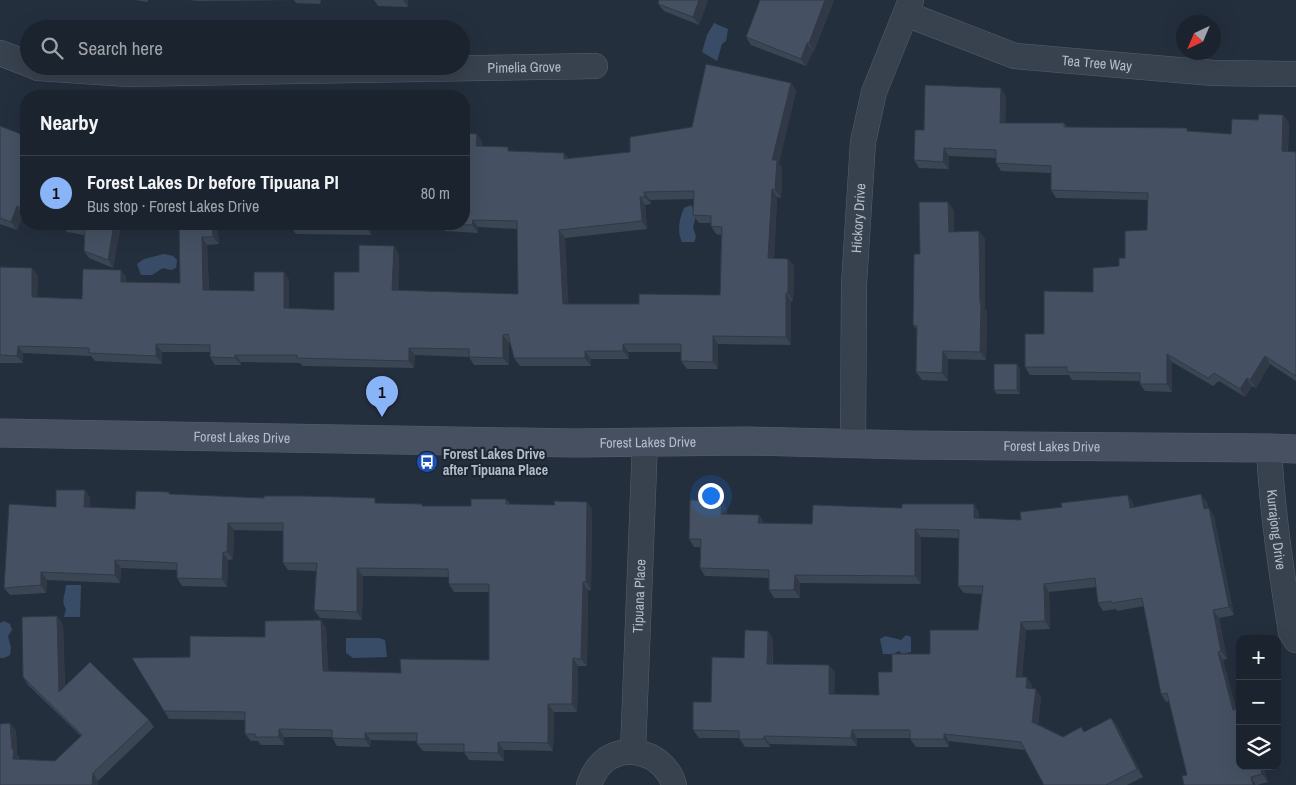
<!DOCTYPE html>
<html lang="en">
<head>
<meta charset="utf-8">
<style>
  :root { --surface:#1b232e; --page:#242b36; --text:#f1f3f6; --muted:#a0a4aa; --line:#39404a; --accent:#8ab4f8 }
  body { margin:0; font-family:"Archivo Narrow",sans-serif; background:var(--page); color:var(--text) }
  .controls { position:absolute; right:15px; bottom:15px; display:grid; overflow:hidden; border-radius:10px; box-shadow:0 5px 20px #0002 }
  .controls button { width:45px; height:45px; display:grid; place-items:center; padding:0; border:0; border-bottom:1px solid var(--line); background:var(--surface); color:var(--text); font:25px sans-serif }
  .compass { position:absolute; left:1176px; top:15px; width:45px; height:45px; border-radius:50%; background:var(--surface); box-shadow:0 5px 20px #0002; rotate:224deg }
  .you { position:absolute; left:710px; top:495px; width:18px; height:18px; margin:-12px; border:4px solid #fff; border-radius:50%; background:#1a73e8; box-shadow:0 0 0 8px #1a73e833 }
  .badge { display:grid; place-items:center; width:32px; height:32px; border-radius:50%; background:var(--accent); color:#111; font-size:16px; font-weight:700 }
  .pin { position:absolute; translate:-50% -41px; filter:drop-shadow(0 1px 2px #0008) }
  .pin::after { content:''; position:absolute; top:26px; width:18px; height:15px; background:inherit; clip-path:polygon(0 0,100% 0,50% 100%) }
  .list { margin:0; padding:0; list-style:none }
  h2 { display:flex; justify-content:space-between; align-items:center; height:65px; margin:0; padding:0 20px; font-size:21px }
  h2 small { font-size:16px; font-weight:400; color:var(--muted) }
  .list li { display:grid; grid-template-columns:32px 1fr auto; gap:15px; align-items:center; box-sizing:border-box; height:75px; padding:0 20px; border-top:1px solid var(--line) }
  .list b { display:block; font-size:19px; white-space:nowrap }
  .list p { margin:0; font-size:16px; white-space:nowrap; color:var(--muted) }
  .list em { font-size:16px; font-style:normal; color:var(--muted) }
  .icon { flex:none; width:28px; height:28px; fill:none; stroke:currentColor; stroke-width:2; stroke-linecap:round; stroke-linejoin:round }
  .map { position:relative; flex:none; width:1296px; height:785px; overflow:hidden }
  .search { position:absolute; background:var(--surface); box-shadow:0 5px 20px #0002; left:20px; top:20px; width:450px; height:55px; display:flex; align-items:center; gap:12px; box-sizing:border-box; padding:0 18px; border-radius:28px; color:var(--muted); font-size:19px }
  .panel { position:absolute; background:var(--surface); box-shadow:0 5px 20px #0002; left:20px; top:90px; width:450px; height:140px; border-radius:20px }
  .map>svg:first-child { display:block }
  .water { fill:#394c67 }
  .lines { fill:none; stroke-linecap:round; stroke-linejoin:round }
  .minor-casing { stroke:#565f6c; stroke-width:26 }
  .secondary-casing { stroke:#565f6c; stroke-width:29 }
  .minor { stroke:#38414e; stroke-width:25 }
  .secondary { stroke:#465061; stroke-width:28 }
  .wall { fill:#3b4654; fill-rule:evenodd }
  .shaded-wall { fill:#303945 }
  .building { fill:#455162; stroke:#303945; fill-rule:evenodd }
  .labels { text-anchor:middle; stroke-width:4.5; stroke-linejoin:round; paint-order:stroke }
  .street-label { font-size:14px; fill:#b4bcc9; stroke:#1d2633 }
  .poi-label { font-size:14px; font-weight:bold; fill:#b4bcc9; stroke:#1d2633; text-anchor:start }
</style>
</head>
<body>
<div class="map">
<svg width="1296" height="785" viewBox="0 0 1296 785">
  <rect width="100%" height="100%" fill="#242f3e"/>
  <!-- water -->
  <path class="water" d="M714,23l14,6 -2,12 -4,3 -5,17 -15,-9 5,-17z
    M691,205c6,8 5,13 2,22l3,10 -2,5h-12c-5,-10 -3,-23 2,-34z
    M164,254l9,2 4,4 -1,8 -5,2 -8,-2 -11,7h-11l-4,-11 7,-5z
    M66,585h15l-1,32h-16l2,-8c-6,-9 0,-15 0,-24z
    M4,621l6,3 2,6 -4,6 3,12 -1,7 -6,3h-4v-35z
    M906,635l5,2v15l-9,2 -3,-3 -5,3h-11l-3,-15 5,-3 16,4z
    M346,638h33l6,2 2,17 -34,1 -7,-5z"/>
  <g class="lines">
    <!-- minor casing -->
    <g class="minor-casing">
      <g id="minor">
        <path id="s1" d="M906,14l109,42 198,17 83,1"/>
        <path d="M0,53l29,11"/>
        <path id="s2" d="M34,66l4,2 90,6 467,-8"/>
        <path id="s3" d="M853,444l1,-160 9,-142 11,-50 37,-92"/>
        <path id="s4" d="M1269,448c3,62 12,122 22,184l5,8"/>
        <path id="s5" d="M633,751l12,-309"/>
        <path d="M589,785c3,-8 7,-17 14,-23 24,-21 63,-7 71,23"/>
      </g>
    </g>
    <!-- secondary casing -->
    <g class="secondary-casing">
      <g id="secondary">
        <path id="s6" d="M0,433l574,10 174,-2 159,4 362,3 27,1"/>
      </g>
    </g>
    <!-- minor -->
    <use href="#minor" class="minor"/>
    <!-- secondary -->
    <use href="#secondary" class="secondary"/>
  </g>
  <!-- wall -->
  <path class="wall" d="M135,0h13v2z
    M189,0h132l-1,4 -24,-1 -2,-3 -97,1z
    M374,0h34v7l-30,-1z
    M659,0h49l-9,25 -35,-14 -6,-7z
    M760,0h74l-20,51h-1l-7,15 -55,-21 -5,-8z
    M791,83l5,8 -17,72 3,5 -1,30 -4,-1 -3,61 14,1 6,7 -1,35h-2v44l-73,-1v25h-31l-6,-8v-9h-53l1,7h-38v7h-71l-6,-8 -4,-15h-1v22h-35l-5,-8 -54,-2 -1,13 -111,-2 -3,-3 -59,-1v3h-26l-5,-8v-5h-48v12l-67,-3 -4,-5 -68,-3v10h-23v-96l32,1 6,8 -1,21 45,2 44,-22v5l54,1 -1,-59h38l2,20 -12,1 2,45 45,1 30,-19 5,8v29l45,1 25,-38 35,-26 5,8 -1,37 120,3 -1,-65 -39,-2v6l-33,-2 -5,-7h24l18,-83v5l29,5 53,2 5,6 61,-7 62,-25zM694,199l-1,16 6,8h12v3l5,8 5,1 -1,60 -81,9h-71l-3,-66 82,-9 -2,-24 6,-1 -1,-4z
    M1006,96l-1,27h59l3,4 122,4 42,3 27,-14 25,-5 6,8 -1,29h8v229l-26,-17 -14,24 -4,-2 -7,11 -26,-16 -6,5 -41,-24v30l-27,-1 -5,-7v-3l-68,-1 -3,-5h-39l-5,-8 19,-33 49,-42 26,-26 28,-36 1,-30 -92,-2 -5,-8v-17l-50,-2 -5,-8v-5l-47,-2v13l-30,-1 -5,-8 10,-30z
    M0,126l26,10v79l-3,-1 -6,16 -17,-6z
    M954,210v22l25,-1 6,8v70l2,2 -1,49 -38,-1v22l-26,-1 -6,-8 1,-42 -4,-5 7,-71z
    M61,224h60l-8,44 -24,-10 -5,-7v-16l-17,-3z
    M371,224v11l-75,-1 -6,-8z
    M1020,368v26h-23l-3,-4z
    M85,490l5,8v10l45,1 36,-15 208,9 44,3h48l35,-7 4,5 82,5 -1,81h-3l-1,76h-9l-1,46h-23l-1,39 -49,-1v11l-35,-1 -5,-8 -41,-1 -6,-7v-3l-46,-1 -1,7 -33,-1 -5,-9h-48v8h-23l-3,-4h-7l-6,-7v-14l-76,-1 -5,-8 26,-54 75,-20 56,-17 5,8 2,43 73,2 88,-13v-68h-35l-5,-8v-7l-86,-1 -1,44 -42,-2 -6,-8 2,-39 -28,-1 -5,-7v-32l-49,-1 -1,29 -5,1 -1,27 -45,-1 -5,-8v-8l-56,-2 -1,15 -73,-3 -1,13 -36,2 -6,-7 52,-81z
    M722,501l5,8v5l32,1 5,8 48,1 167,-12v6l42,2 112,-17 1,5 73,-6 1,6h1l5,8 20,99 -15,3 8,41 -4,1 13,49 4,57h23l5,16 -11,3h-73l3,-10 -18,-74 -3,1 -5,-8 -17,-88 -27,5 -1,-2 -13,2 -5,-8 -2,-16 -47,5 1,37 -24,1 -4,47 10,8v3l9,9 -3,27 25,13 21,-5 27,-14 6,8 26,51 -16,8h-83l-19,-35 -76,-9v6h-33l-6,-8v-1h-53v8l-87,-2v3h-25l-6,-9h-40l-6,-8 18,-28 33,-44 24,-27 5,8v25l56,1 6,8 -1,21 45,1 13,-23 86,-42 4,-36 -18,-1 -6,-7 1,-48 -38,-1v47l-121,-1v15h-26l-5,-8v-12l-64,-2 -5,-8v-21h-6l-5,-8z
    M63,624l2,63 84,33 5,7 -56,54v4h-98l10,-62 6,8 1,23 2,3v2l36,2 26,-25 -53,-51 -5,-8z"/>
  <!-- shaded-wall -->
  <path class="shaded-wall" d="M403,0h5v7z
    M699,0h9l-9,25 -6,-8z
    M825,0h9l-20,51 -5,-8z
    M807,43l6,8 -7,15 -5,-7z
    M791,83l5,8 -17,72 3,5 -1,30 -6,-8 -3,-30z
    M1001,88l5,8 -1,35 -5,-8z
    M1283,115l6,8 -2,36 -5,-8z
    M477,134l5,7 -1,12 -5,-7z
    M944,148l5,8v13l-6,-7z
    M564,153l6,8 -6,-2z
    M772,189l5,8 -3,69 -6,-8z
    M644,192l6,8 1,4 -6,-7z
    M26,195v19l-5,-6z
    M640,197l5,8 2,24 -5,-8z
    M948,202l6,8v30l-5,-8z
    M17,206l6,8 -6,16 -6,-8z
    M473,220l5,7v6l-6,-8z
    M114,224h7l-8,44 -5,-8z
    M212,224h5l2,20 -6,-7z
    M366,224h5v11l-5,-7z
    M559,230l6,8 4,74 -6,-8z
    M979,231l6,8v70l2,2 -1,49 -6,-8z
    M202,237l5,8 2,52 -6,-7z
    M394,246l5,8 -2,44 -5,-8z
    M788,259l6,7 -1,35 -5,-8z
    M32,268l6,8 -1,28 -5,-7z
    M121,270l5,7v13l-5,-8z
    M284,272l5,8v36l-5,-8z
    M786,293l5,8v44l-5,-8z
    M503,335l6,8v22l-6,-7z
    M713,336l5,8v25l-5,-7z
    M156,344l6,8v12l-6,-8z
    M623,344l5,8 1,7 -6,-8z
    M18,346l5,7v10l-6,-7z
    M409,348l6,7 -1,13 -5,-7z
    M585,351l6,8v7l-6,-8z
    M943,351l5,8v22l-6,-8z
    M1167,354l5,8v30l-5,-8z
    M235,355l6,7v3l-6,-7z
    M1265,356l5,8 -14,24 -6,-8z
    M1017,364l3,4v26l-3,-4z
    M1247,378l5,8 -7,11 -5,-8z
    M85,490l5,8v17l-6,-8z
    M1201,494l6,8 3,15 -6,-8z
    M1128,495l5,8 2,13 -5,-8z
    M722,501l5,8v13l-6,-8z
    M587,502l5,7 -1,81 -5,-8z
    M974,504l5,8v14l-5,-8z
    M1209,508l5,8 20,99 -5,-8z
    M759,515l5,8v8l-6,-8z
    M228,523l6,7 -1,29 -6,-7z
    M915,529l6,8v47l-6,-8z
    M223,552l5,8 -1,27 -5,-8z
    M115,560l6,8 -1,15 -5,-8z
    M357,568l6,8 -1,44 -5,-8z
    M41,572l6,8 -1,13 -5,-8z
    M795,575l5,8v15l-6,-8z
    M583,582l5,8 -1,76 -6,-7z
    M1044,584l5,8 1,37 -5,-8z
    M1213,610l6,8 8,41 -6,-8z
    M57,616l6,8 2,76 -6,-8z
    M321,620l5,8 3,51 -6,-8z
    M1021,622l5,8 -5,54 -5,-7z
    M768,631l5,8 -1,32 -5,-7z
    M1218,652l5,8 15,57 -5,-7z
    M573,658l5,8 -1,46 -5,-8z
    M829,665l6,8 -1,29 -5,-8z
    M1027,677l5,8 -1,10 -5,-7z
    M1036,689l5,8 -3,32 -6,-7z
    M548,704l6,8 -1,39 -5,-8z
    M1111,718l6,8 26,51 -6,-8z
    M10,723l6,8 1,23 2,3 -1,9 -5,-7 -1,-10z
    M279,729l5,8v8l-5,-8z
    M852,730l5,8v8l-6,-8z
    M365,733l6,7 -1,7 -5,-8z
    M944,734l5,7v6l-5,-8z
    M764,736l6,8v3l-6,-8z
    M498,742l6,8v11l-6,-8z
    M1260,766h3l5,16 -6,-8z
    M93,773l5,8v4h-6z
    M1251,777l5,8h-3z"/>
  <!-- building -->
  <path class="building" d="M659,0h40l-6,17 -35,-13z
    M760,0h65l-16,43h-2l-6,16 -55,-22z
    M706,64l85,19 -19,77h5l-2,30 -3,-1 -4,69 20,1v34h-2v44l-73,-1v26l-32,-1v-17h-58v7h-38v7h-71l-6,-24 -5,1v23l-34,-1v-8l-60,-1v13l-112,-3v-3h-62v3l-25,-1v-12l-54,-1v12l-67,-3v-5l-71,-2 -1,10 -17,-1v-88l32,1v29l50,2 1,-30 38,1v12l59,1 -1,-59h33l1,13h-11l1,53 51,1v-19h30v36l50,2v-38h25v-27l35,1 -2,44 126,4 -1,-73 -44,-1 -1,5 -21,-1h13v-91l13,1 -1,12 32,1v4l56,2v6l66,-7v-15l62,-10zM694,191l-1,24 18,1v10l11,1 -2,68 -81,-1v10h-76l-4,-74 83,-9 -2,-24h5l-1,-5z
    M925,85l76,3 -1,35h64v4l123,1v3l44,3 1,-15 26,1 1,-6 24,1 -1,36 14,1v224l-31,-20 -15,24 -3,-2 -7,11 -26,-16 -6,5 -41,-24v30h-27v-11l-73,-1v-5h-42v-33h19v-43l49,1v-24l26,-2v-8h6v-27l22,-1 1,-37 -97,-3v-24l-55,-3v-13l-52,-2 -1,14 -29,-2 1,-30h9z
    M0,126l26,10v59l-5,13 -4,-2 -6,16 -11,-4z
    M919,202h29l1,30 30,-1 1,72h1l-1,49 -37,-1 -1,22 -26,-1 1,-46 -4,-1 1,-71h6z
    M61,224h53l-6,36 -24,-9 1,-23z
    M290,224h76v4l-76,-2z
    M994,364h23v26h-23z
    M56,490h29l-1,17 51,2 1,-18 33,1v2l95,4v-2h39l72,2v5l47,1v2h49v-7h35v5l49,1 -1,-4 33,1 -1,80h-3l-2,77 -8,-1 -1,46h-24v39l-50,-1v11l-34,-1v-8h-47v-11h-52v6l-33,-1v-8l-53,-1v8h-24v-3h-10v-22l-81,-1 -32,-53 58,-1v-21l75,1v-16l56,-1 2,51 78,2 -1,-14 89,1v-76h-40l-1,-15 -91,-1v44l-43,-2 3,-47h-34v-40h-55l-1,29h-4l-1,27 -45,-1v-15l-62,-3v15l-74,-3v13l-37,3 5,-84 47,3z
    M1201,494l3,15 5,-1 20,99 -16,3 8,41 -3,1 15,58 7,-2v58h20l2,8 -11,3 2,8h-69l-2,-9 5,-1 -20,-82 -6,1 -19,-96 -30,5 -1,-2 -13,2 -3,-25 -51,6 1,37 -24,1 -5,55h11l-1,11 10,1 -4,33 31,15 18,-10 3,5 27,-14 26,51 -31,16h-62l-23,-43 -77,-8v5h-34v-9h-58l-1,8 -87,-2v3h-25v-8l-46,-1v-28h18l1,-45 32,1 1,-28 23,1 -1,33 62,1v29l50,1 -1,-23h14v-18h38v-24h48l5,-44h-25l1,-56 -44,-1v47l-120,-1 -1,15h-25v-20l-69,-2 1,-29h-12l1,-39 32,1 -1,13 38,1 -1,8 54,1 1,-19 89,3v-4h72v14l47,2 -1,-8 42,-5 -1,-4 67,-8 2,13z
    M57,616l2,76 31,-30 59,58 -56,53 -1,12h-92v-61l10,-1 2,26h2l-1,10 42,2 27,-26 -59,-58 -1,-60z"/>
  <!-- icons -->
  <defs>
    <g id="bus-disc" transform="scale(1.125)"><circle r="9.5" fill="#1a4fb4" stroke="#1d2633"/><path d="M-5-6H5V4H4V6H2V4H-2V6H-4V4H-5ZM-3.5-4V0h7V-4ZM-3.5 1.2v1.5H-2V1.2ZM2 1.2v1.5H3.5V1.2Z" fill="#fff"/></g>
  </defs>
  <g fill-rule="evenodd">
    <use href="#bus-disc" x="427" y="462"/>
  </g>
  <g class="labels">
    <!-- street labels -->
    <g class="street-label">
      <text dy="5" stroke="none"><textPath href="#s1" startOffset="199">Tea Tree Way</textPath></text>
      <text dy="5" stroke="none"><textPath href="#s2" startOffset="491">Pimelia Grove</textPath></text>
      <text dy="5" stroke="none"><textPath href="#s3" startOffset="226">Hickory Drive</textPath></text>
      <text dy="5" stroke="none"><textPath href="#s6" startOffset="242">Forest Lakes Drive</textPath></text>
      <text dy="5" stroke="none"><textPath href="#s6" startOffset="648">Forest Lakes Drive</textPath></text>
      <text dy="5" stroke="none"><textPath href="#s6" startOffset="1052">Forest Lakes Drive</textPath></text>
      <text dy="5" stroke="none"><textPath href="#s4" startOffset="82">Kurrajong Drive</textPath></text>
      <text dy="5" stroke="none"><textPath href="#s5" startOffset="155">Tipuana Place</textPath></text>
    </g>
    <!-- poi labels -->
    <g class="poi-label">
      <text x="443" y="459">Forest Lakes Drive<tspan x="443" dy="16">after Tipuana Place</tspan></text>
    </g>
  </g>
</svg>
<div class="controls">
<button>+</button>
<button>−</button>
<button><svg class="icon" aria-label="layers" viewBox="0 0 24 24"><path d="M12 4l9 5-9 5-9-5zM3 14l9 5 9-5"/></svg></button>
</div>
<svg class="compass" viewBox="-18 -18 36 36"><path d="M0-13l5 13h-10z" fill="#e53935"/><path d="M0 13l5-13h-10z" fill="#a0a4aa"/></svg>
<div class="you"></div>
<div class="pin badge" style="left:382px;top:417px">1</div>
<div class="search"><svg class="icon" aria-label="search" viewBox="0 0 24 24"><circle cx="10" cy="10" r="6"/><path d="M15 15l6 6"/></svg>Search here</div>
<section class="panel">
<h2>Nearby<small></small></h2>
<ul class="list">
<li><span class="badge">1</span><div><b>Forest Lakes Dr before Tipuana Pl</b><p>Bus stop · Forest Lakes Drive</p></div><em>80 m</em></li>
</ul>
</section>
</div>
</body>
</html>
